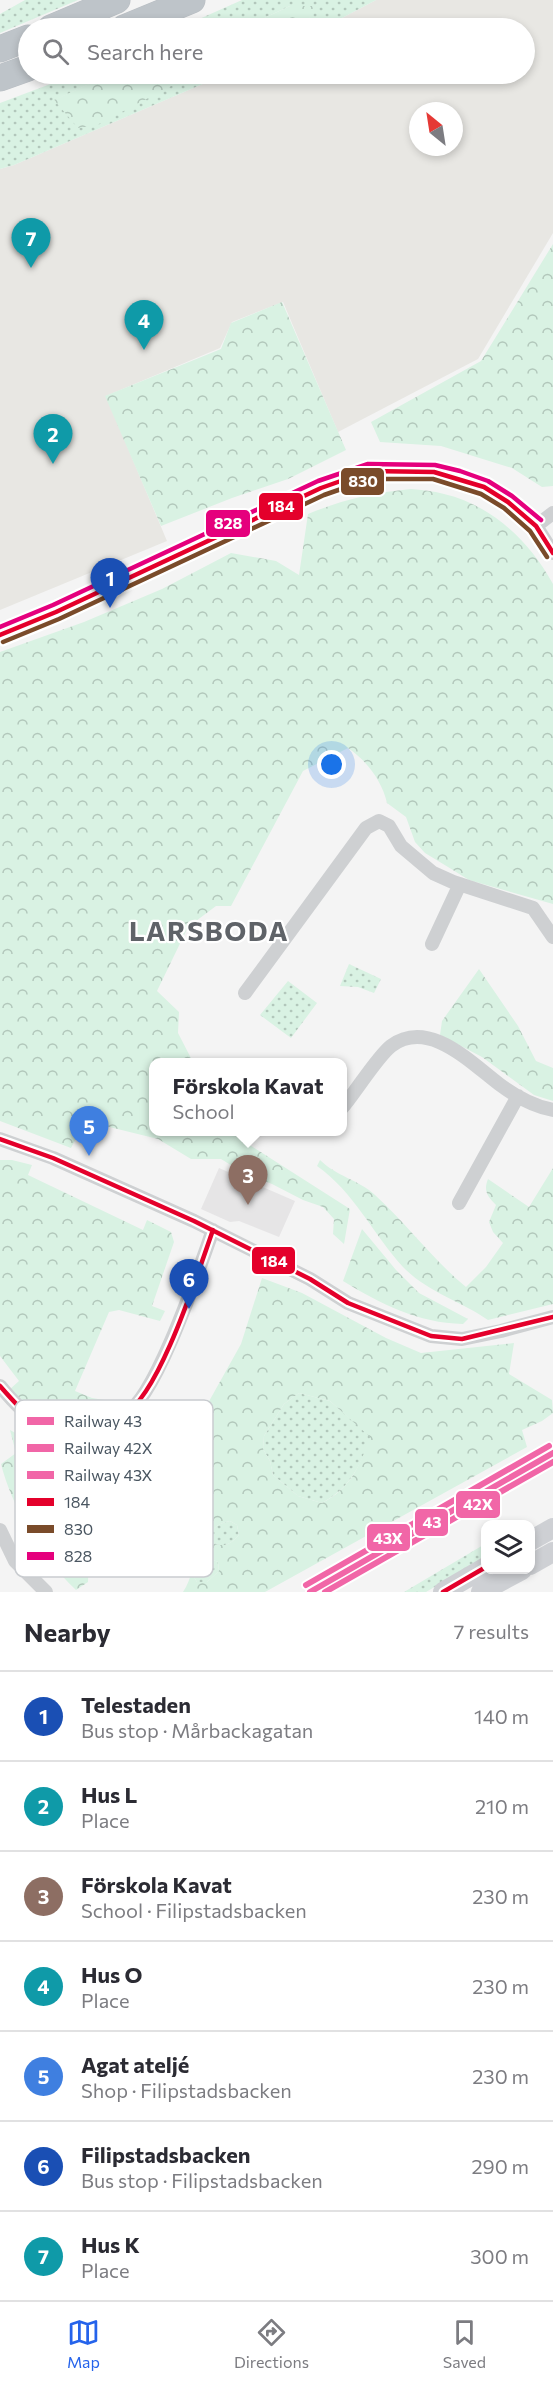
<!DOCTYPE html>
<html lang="en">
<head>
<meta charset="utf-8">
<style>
  :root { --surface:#fff; --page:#f7f7f7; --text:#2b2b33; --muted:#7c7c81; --line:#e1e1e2; --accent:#2563eb }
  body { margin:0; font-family:Commissioner,sans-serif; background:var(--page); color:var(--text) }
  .controls { position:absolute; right:18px; bottom:18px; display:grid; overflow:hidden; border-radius:12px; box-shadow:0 3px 9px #0003 }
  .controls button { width:54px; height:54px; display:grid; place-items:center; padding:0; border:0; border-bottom:2px solid var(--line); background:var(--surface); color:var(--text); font:30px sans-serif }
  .compass { position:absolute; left:409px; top:102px; width:54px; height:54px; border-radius:50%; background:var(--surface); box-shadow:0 3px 9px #0003; rotate:330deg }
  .you { position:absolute; left:332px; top:765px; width:21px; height:21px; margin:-15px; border:4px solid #fff; border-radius:50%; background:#1a73e8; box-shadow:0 0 0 9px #1a73e833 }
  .badge { display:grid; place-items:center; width:39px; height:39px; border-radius:50%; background:var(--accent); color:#fff; font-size:20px; font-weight:700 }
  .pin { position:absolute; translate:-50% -50px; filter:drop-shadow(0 2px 3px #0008) }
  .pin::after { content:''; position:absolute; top:32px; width:21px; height:18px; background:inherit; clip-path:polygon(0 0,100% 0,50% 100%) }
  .popup { position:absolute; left:149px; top:1058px; width:198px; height:78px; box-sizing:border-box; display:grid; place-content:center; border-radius:12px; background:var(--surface); filter:drop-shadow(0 2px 4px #0005); font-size:20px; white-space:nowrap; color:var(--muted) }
  .popup b { font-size:22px; color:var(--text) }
  .popup::after { content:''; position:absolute; left:50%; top:100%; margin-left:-12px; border:12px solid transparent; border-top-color:var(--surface) }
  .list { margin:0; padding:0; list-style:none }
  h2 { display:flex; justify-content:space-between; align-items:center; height:78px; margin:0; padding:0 24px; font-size:26px }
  h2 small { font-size:20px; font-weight:400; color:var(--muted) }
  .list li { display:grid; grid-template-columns:39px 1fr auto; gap:18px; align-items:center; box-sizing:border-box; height:90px; padding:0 24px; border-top:2px solid var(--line) }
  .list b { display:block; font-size:22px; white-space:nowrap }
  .list p { margin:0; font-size:20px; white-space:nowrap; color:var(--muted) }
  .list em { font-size:20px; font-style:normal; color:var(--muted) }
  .icon { flex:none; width:33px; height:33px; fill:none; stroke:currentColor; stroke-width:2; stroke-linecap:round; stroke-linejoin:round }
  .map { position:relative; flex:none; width:553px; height:1592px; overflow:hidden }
  .search { position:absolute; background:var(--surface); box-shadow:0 3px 9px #0003; left:18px; right:18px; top:18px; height:66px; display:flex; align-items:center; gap:15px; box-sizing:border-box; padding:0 21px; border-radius:33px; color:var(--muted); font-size:22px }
  .sheet { height:708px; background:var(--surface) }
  nav { display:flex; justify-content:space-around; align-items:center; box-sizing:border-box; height:84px; border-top:2px solid var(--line); background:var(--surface); font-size:16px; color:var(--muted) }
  nav a { display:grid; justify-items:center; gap:3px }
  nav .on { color:var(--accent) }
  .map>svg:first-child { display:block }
  .commercial { fill:#e8e7e3; fill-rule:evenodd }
  .education { fill:#e6e5e6 }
  .green { fill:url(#green-dots) }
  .forest { fill:url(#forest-crowns); fill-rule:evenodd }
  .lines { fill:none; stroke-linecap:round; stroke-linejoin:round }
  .motorway-casing { stroke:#b9bec3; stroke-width:27 }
  .minor { stroke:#ced0d2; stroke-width:14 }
  .secondary { stroke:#ced0d4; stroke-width:20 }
  .motorway { stroke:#bec4c9; stroke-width:26 }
  .bus-1-casing { stroke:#fff; stroke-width:9 }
  .bus-2-casing { stroke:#fff; stroke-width:9 }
  .bus-3-casing { stroke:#fff; stroke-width:9 }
  .bus-1 { stroke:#e4002b; stroke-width:4.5 }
  .bus-2 { stroke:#7a4b2a; stroke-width:4.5 }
  .bus-3 { stroke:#e5007d; stroke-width:4.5 }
  .rail-1-casing { stroke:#fff; stroke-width:10 }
  .rail-2-casing { stroke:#fff; stroke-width:10 }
  .rail-3-casing { stroke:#fff; stroke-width:10 }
  .rail-1 { stroke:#f166a7; stroke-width:6 }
  .rail-2 { stroke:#f166a7; stroke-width:6 }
  .rail-3 { stroke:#f166a7; stroke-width:6 }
  .labels { text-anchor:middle; stroke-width:4.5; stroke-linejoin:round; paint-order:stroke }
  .district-label { font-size:27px; font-weight:bold; letter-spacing:1.5px; fill:#5f6368; stroke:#fff }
  .key { fill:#fff; stroke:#c9ccd0; stroke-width:1.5 }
  .key-label { font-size:16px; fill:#4a5661 }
  .line-badge { stroke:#fff; stroke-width:2 }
  .badge-label { font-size:16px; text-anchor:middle; font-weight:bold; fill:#fff }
</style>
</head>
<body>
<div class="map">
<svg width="553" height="1592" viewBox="0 0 553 1592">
  <defs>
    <pattern id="green-dots" width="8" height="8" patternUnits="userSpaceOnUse" patternTransform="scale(1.5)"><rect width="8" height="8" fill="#d9f2e3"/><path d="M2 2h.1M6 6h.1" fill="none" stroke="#b2c7bb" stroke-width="1.8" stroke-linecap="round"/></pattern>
    <pattern id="forest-crowns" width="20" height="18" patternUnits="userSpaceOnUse" patternTransform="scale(1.5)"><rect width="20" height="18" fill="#d9f2e3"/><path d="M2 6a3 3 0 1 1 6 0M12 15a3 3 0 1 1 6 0" fill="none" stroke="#b2c7bb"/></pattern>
  </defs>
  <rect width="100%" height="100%" fill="#f4f4f4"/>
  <!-- commercial -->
  <path class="commercial" d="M376,0h177v233l-75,126 -140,73 -55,-130 -51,20 -12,26 -114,48 61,145 -167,69v-441l14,-4 212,-91h298v-46h-201zM418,111h36v36h-36z"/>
  <!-- education -->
  <path class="education" d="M219,1168l76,33 -16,36 -40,-16 -9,1 -29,-13z"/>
  <!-- green -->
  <path class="green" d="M25,0h53l-78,33v-19z
    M242,0h134l-53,28h-22l3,-1 12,-21h-26l-47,22h-64z
    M77,74h34l-56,26 93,-3 46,-23h32l-212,91 -14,4v-66z
    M349,964l32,15 -7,14 -16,-6 -18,-1z
    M288,981l29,22 -26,35 -31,-23z
    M299,1393l31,8 41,36c-11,29 -21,51 -49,66l-24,-7 -25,-21 -3,-14 -7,-12 1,-13 20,-32z
    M230,1521l7,4 2,10c-9,10 -15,13 -28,7l-3,-6c5,-9 12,-13 22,-15z
    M485,1544v13l-59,35h-22z
    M211,1559l7,3 1,9 -12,11h-10l-5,-8 5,-10z"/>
  <!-- forest -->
  <path class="forest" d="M290,6h27l-13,21 -3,1h-58z
    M111,74h83l-97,51 -19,3 -24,-28z
    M553,244v242l-11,1 -30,-19 -71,-22 -61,-4 -9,-20 110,-61z
    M282,302l64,148 -58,29 -56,19 -71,28 -56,-130 116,-47 10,-26z
    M411,489c11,1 22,2 33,5 48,11 86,48 109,90v320l-84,-24 -21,-13 -23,-14 -10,-11 -9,-25 -19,-14c-5,-22 -20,-42 -39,-55l-45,23 -72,135h-15l-28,21 -31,64 22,21 -1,21 15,29h-39v70h85l9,12 102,65 -6,35 -11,-10 1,-15 -11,-12 -20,-7 -31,-16 -30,-12 -21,-13h-30l-33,-20 -73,-18 -14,27 -71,-27v-469l84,-30 78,-33 69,-36 45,8 23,14 9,-61c37,-15 64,-21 103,-25z
    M479,969l39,57 18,35 17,7v33l-19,-6 -52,-38 -42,-22 2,-14z
    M0,1160h12l20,5 -4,10 115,55 4,-10 24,12 3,10 -22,64 13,5 -5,10 -41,-11 -10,2 -34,79 17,7 24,4c-17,9 -68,15 -87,7 -7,-3 -14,-13 -20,-19l10,-9 -19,-25z
    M320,1160c16,16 39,20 55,35 32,29 57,64 91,92l20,-20 17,-24 -10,-11 -4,-10 7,-17c-8,-8 -13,-14 -8,-26l41,28 24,-39v136l-65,16c-27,-19 -61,-28 -85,-53 -30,-33 -49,-75 -86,-101z
    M362,1229l34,41 23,23 49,26 -5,5c-45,-1 -82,-20 -120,-43z
    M262,1278l40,15 84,45 35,15 93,-10 -5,31 43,26 1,13 -11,8 -20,9 5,17 -262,145h-82c9,-13 11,-30 11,-45 -32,-10 -72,0 -105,4l-1,31 -12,8c-33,-31 -64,-82 -75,-126l15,-11 -6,-23 22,12 5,13 18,34 100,-13 43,-55 43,-77zM299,1393l31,8 40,36c-10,29 -20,52 -48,66l-24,-7 -25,-21 -3,-14 -7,-12 1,-13 20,-32zM230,1521l7,4 2,10c-9,10 -15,13 -28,7l-3,-6c5,-9 12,-13 22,-15zM211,1559l7,3 1,9 -12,11h-10l-5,-8 5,-10z"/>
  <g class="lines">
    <!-- motorway casing -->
    <g class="motorway-casing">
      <path id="motorway" d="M51,28l66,-28
        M124,28l68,-28
        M0,49l28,-11
        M0,78l28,-10"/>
    </g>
    <!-- minor -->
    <path class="minor" d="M536,526l17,-13
      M0,635l56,-23 265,-124 48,-17 65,1 50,15 24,15 28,24 17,27
      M432,944l28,-60
      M245,993l121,-165 13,-7 10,5 12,20 32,27 20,9 80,26 20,29
      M342,1108c13,-15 35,-51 49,-62 37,-28 79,16 108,38 16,12 34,22 54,26
      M0,1139l53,19 141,63 116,58 38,24 83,33 31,3 39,-8 52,-14
      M459,1203l59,-107
      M0,1386c15,17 28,35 52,37 15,-2 62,-4 73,-9 31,-15 75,-148 88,-184
      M0,1530l15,31 31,31"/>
    <!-- secondary -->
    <path class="secondary" d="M530,1541l23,-13
      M530,1565l23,-13
      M443,1592l43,-25
      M481,1592l41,-22"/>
    <!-- motorway -->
    <use href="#motorway" class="motorway"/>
    <!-- bus-1 casing -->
    <g class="bus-1-casing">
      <path id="bus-1" d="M0,635l56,-23 265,-124 48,-17 65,1 50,15 24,15 28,24 17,27
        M0,1139l53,19 141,63 116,58 38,24 83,33 31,3 91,-22
        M0,1386c29,33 34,38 78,35 14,-2 33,0 46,-7 35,-17 75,-145 89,-184
        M443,1592l43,-25"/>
    </g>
    <!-- bus-2 casing -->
    <g class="bus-2-casing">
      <path id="bus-2" d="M3,642l56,-23 265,-124 46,-16h63l48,15 23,14 26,23 17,26"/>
    </g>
    <!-- bus-3 casing -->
    <g class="bus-3-casing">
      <path id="bus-3" d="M0,627l53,-22 265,-124 50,-17 67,1 25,6 28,10 24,15 29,24"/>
    </g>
    <!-- bus-1 -->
    <use href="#bus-1" class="bus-1"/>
    <!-- bus-2 -->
    <use href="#bus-2" class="bus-2"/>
    <!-- bus-3 -->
    <use href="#bus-3" class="bus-3"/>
    <!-- rail-1 casing -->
    <g class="rail-1-casing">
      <path id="rail-1" d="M310,1592l243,-139"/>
    </g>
    <!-- rail-2 casing -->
    <g class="rail-2-casing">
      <path id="rail-2" d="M325,1592l228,-130"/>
    </g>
    <!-- rail-3 casing -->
    <g class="rail-3-casing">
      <path id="rail-3" d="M306,1585l243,-139"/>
    </g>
    <!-- rail-1 -->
    <use href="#rail-1" class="rail-1"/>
    <!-- rail-2 -->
    <use href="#rail-2" class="rail-2"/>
    <!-- rail-3 -->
    <use href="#rail-3" class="rail-3"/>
  </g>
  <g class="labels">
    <!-- district labels -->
    <g class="district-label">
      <text x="209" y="941">LARSBODA</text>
    </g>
  </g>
  <!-- legend -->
  <rect x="15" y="1400" width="198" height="177" rx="9" class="key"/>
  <rect x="27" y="1417" width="27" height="8" fill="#f166a7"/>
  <rect x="27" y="1444" width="27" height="8" fill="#f166a7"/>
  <rect x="27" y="1471" width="27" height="8" fill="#f166a7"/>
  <rect x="27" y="1498" width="27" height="8" fill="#e4002b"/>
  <rect x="27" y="1525" width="27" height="8" fill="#7a4b2a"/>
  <rect x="27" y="1552" width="27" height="8" fill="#e5007d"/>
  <g class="key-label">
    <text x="64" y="1427">Railway 43</text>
    <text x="64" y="1454">Railway 42X</text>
    <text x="64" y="1481">Railway 43X</text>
    <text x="64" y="1508">184</text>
    <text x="64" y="1535">830</text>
    <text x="64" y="1562">828</text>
  </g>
  <g class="line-badge">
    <rect x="340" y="467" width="45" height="29" rx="6" fill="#7a4b2a"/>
    <rect x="258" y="492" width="46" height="29" rx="6" fill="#e4002b"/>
    <rect x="205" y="509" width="46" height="29" rx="6" fill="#e5007d"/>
    <rect x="251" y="1246" width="45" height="29" rx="6" fill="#e4002b"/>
    <rect x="455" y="1490" width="46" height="29" rx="6" fill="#f166a7"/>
    <rect x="414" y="1508" width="35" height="29" rx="6" fill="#f166a7"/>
    <rect x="366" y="1523" width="45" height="29" rx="6" fill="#f166a7"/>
  </g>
  <g class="badge-label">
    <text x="363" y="487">830</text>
    <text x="281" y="512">184</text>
    <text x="228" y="529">828</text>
    <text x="274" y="1267">184</text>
    <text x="478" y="1510">42X</text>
    <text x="432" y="1528">43</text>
    <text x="388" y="1544">43X</text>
  </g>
</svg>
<div class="controls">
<button><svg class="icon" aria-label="layers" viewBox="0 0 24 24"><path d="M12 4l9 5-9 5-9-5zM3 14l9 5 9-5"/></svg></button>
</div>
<svg class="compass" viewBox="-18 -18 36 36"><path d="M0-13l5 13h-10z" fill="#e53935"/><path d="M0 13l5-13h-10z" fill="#7c7c81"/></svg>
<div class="you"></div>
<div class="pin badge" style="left:110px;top:608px;background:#1a4fb4">1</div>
<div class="pin badge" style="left:53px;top:464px;background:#0f9aa8">2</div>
<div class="pin badge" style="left:248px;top:1205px;background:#8d6e63">3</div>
<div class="popup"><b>Förskola Kavat</b>School</div>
<div class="pin badge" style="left:144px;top:350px;background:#0f9aa8">4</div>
<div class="pin badge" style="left:89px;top:1156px;background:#3f7fe0">5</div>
<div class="pin badge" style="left:189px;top:1309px;background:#1a4fb4">6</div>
<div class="pin badge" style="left:31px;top:268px;background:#0f9aa8">7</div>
<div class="search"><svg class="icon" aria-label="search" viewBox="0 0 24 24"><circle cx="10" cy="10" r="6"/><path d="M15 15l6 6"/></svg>Search here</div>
</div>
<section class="sheet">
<h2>Nearby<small>7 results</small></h2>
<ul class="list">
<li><span class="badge" style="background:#1a4fb4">1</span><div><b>Telestaden</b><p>Bus stop · Mårbackagatan</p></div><em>140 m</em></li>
<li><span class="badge" style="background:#0f9aa8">2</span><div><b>Hus L</b><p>Place</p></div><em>210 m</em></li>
<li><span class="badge" style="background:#8d6e63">3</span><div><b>Förskola Kavat</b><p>School · Filipstadsbacken</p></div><em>230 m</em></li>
<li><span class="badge" style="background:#0f9aa8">4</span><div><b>Hus O</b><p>Place</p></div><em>230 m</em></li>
<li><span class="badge" style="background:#3f7fe0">5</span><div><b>Agat ateljé</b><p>Shop · Filipstadsbacken</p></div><em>230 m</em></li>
<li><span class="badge" style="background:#1a4fb4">6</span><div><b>Filipstadsbacken</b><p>Bus stop · Filipstadsbacken</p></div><em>290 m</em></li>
<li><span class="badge" style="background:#0f9aa8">7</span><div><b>Hus K</b><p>Place</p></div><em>300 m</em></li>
</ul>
</section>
<nav>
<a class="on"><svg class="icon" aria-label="map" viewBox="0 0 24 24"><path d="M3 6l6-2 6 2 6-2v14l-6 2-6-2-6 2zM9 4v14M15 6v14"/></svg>Map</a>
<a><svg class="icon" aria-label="directions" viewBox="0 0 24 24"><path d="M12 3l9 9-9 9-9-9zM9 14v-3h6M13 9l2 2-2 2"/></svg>Directions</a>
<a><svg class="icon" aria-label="saved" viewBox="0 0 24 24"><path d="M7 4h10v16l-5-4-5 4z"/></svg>Saved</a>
</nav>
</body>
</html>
